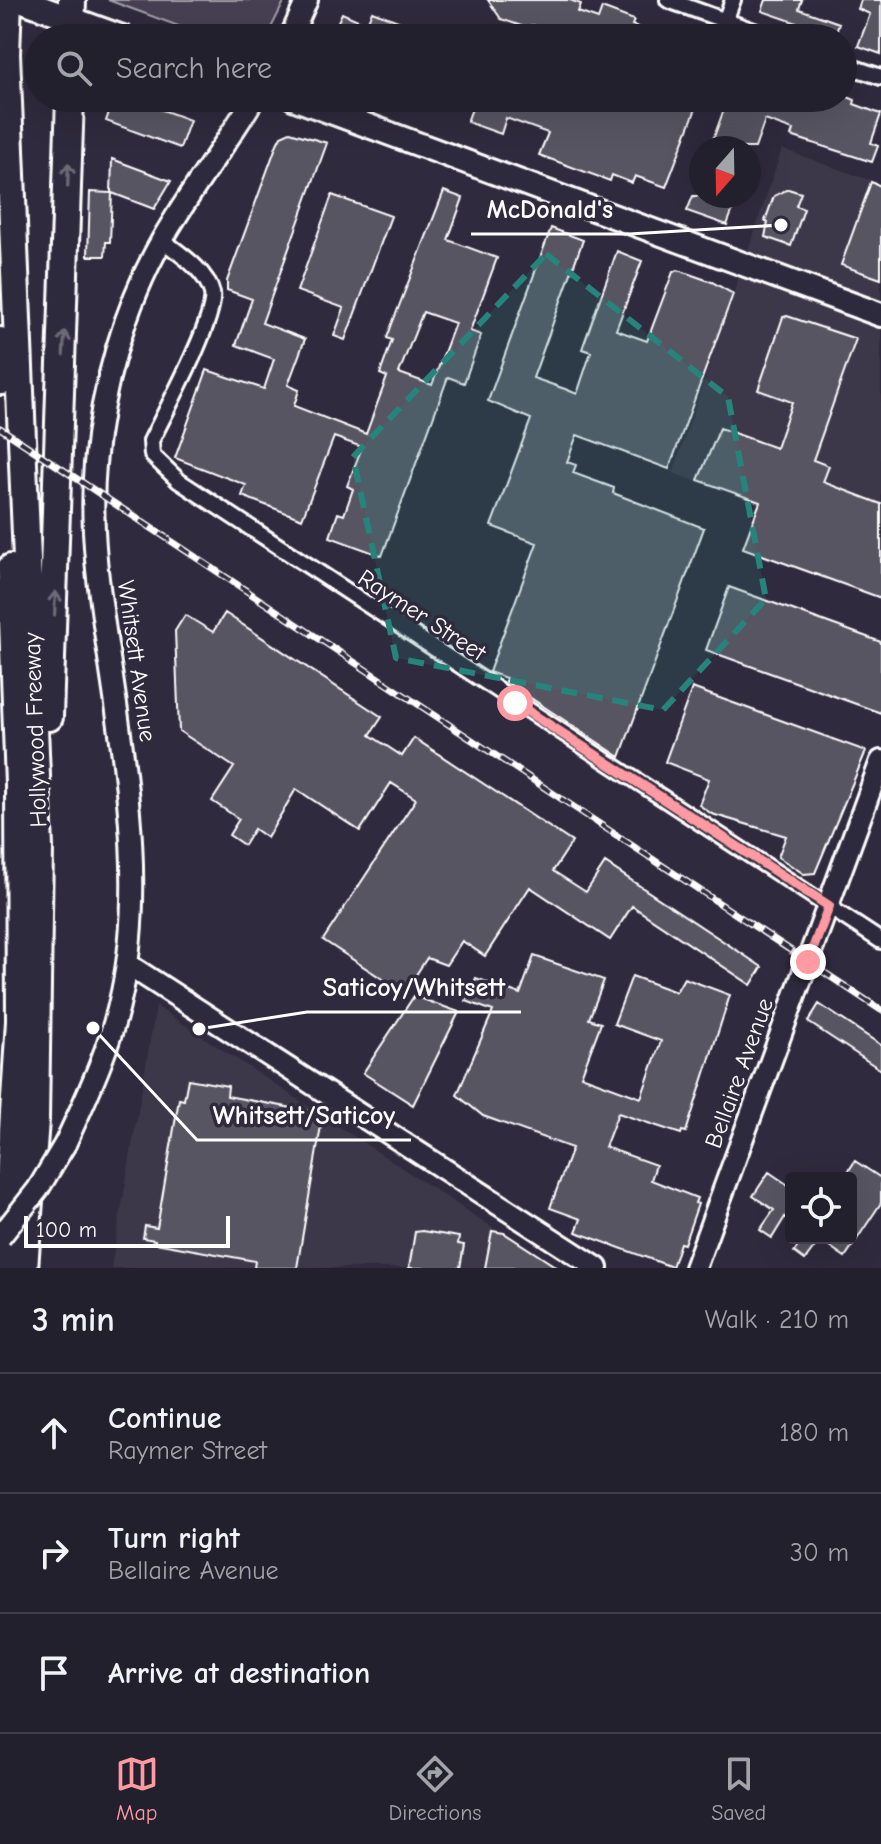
<!DOCTYPE html>
<html lang="en">
<head>
<meta charset="utf-8">
<style>
  :root { --surface:#23202e; --page:#2f2d3a; --text:#f1f3f6; --muted:#a3a3aa; --line:#403e4a; --accent:#ff9aa2 }
  body { margin:0; font-family:"Comic Neue",sans-serif; background:var(--page); color:var(--text) }
  .controls { position:absolute; right:24px; bottom:24px; display:grid; overflow:hidden; border-radius:8px; box-shadow:0 8px 32px #0002 }
  .controls button { width:72px; height:72px; display:grid; place-items:center; padding:0; border:0; border-bottom:2px solid var(--line); background:var(--surface); color:var(--text); font:40px sans-serif }
  .compass { position:absolute; left:689px; top:136px; width:72px; height:72px; border-radius:50%; background:var(--surface); box-shadow:0 8px 32px #0002; rotate:200deg }
  .scale { position:absolute; left:24px; bottom:20px; width:206px; box-sizing:border-box; padding-left:8px; border:4px solid #fff; border-top:0; font-size:22px; line-height:28px; white-space:nowrap; color:#fff; -webkit-text-stroke:6px #2f2a3d; paint-order:stroke }
  .stop { position:absolute; width:24px; height:24px; margin:-18px; border:6px solid #ff9aa2; border-radius:50%; background:#fff }
  .stop.end { background:#ff9aa2; border-color:#fff; box-shadow:0 2px 8px #0008 }
  .list { margin:0; padding:0; list-style:none }
  h2 { display:flex; justify-content:space-between; align-items:center; height:104px; margin:0; padding:0 32px; font-size:34px }
  h2 small { font-size:26px; font-weight:400; color:var(--muted) }
  .list li { display:grid; grid-template-columns:52px 1fr auto; gap:24px; align-items:center; box-sizing:border-box; height:120px; padding:0 32px; border-top:2px solid var(--line) }
  .list b { display:block; font-size:30px; white-space:nowrap }
  .list p { margin:0; font-size:26px; white-space:nowrap; color:var(--muted) }
  .list em { font-size:26px; font-style:normal; color:var(--muted) }
  .icon { flex:none; width:44px; height:44px; fill:none; stroke:currentColor; stroke-width:2; stroke-linecap:round; stroke-linejoin:round }
  .map { position:relative; flex:none; width:881px; height:1268px; overflow:hidden }
  .search { position:absolute; background:var(--surface); box-shadow:0 8px 32px #0002; left:24px; right:24px; top:24px; height:88px; display:flex; align-items:center; gap:20px; box-sizing:border-box; padding:0 28px; border-radius:44px; color:var(--muted); font-size:30px }
  .sheet { height:464px; background:var(--surface) }
  nav { display:flex; justify-content:space-around; align-items:center; box-sizing:border-box; height:112px; border-top:2px solid var(--line); background:var(--surface); font-size:22px; color:var(--muted) }
  nav a { display:grid; justify-items:center; gap:4px }
  nav .on { color:var(--accent) }
  .map>svg:first-child { display:block }
  .built { fill:#3c3749 }
  .park { fill:#464152; stroke:#a2a0a8; stroke-width:2 }
  .building { fill:#595564; stroke:#fff; stroke-width:2; fill-rule:evenodd }
  .lines { fill:none; stroke-linecap:round; stroke-linejoin:round }
  .street-casing { stroke:#fff; stroke-width:20 }
  .secondary-casing { stroke:#fff; stroke-width:26 }
  .primary-casing { stroke:#fff; stroke-width:28 }
  .highway-casing { stroke:#fff; stroke-width:32 }
  .street { stroke:#2f2a3d; stroke-width:14 }
  .secondary { stroke:#2f2a3d; stroke-width:20 }
  .primary { stroke:#2f2a3d; stroke-width:22 }
  .highway { stroke:#2f2a3d; stroke-width:26 }
  .rail-casing { stroke:#fff; stroke-width:7 }
  .rail { stroke:#2f2a3d; stroke-width:4; stroke-dasharray:12; stroke-linecap:butt }
  .secondary-bridge-casing { stroke:#fff; stroke-width:26; stroke-linecap:butt }
  .secondary-bridge { stroke:#2f2a3d; stroke-width:20 }
  .oneway { stroke:#6d6a77 }
  .route { stroke:#ff9aa2; stroke-width:10 }
  .marked { fill:#27847c; fill-opacity:0.2; stroke:#27847c; stroke-width:6; stroke-dasharray:16 10; stroke-linejoin:round }
  .labels { text-anchor:middle; stroke-width:7; stroke-linejoin:round; paint-order:stroke }
  .street-label { font-size:24px; fill:#fff; stroke:#2f2a3d }
  .leader { fill:none; stroke:#fff; stroke-width:3 }
  .callout-dot { fill:#fff; stroke:#2f2a3d; stroke-width:3 }
  .callout-label { font-size:26px; text-anchor:middle; font-weight:bold; fill:#fff; stroke:#2f2a3d; stroke-width:7; stroke-linejoin:round; paint-order:stroke }
</style>
</head>
<body>
<div class="map">
<svg width="881" height="1268" viewBox="0 0 881 1268">
  <rect width="100%" height="100%" fill="#2f2a3d"/>
  <filter id="ink" filterUnits="userSpaceOnUse"><feTurbulence type="fractalNoise" baseFrequency=".0125" numOctaves="2"/><feDisplacementMap in="SourceGraphic" scale="16" xChannelSelector="R" yChannelSelector="G"/><feConvolveMatrix kernelMatrix="1 2 1 2 8 2 1 2 1" color-interpolation-filters="sRGB"/></filter>
  <g filter="url(#ink)">
    <!-- built -->
    <path class="built" d="M782,149l99,35v363l-208,-74z
      M156,1006l398,262h-443z"/>
    <!-- park -->
    <path class="park" d="M108,0h177l-19,38h-55z"/>
    <!-- building -->
    <path class="building" d="M488,0h82l11,4 -3,8 20,7 4,-11 32,12 -2,5 32,13h-95l-36,-13 -9,2 -23,-8z
      M766,0h36l-3,9 40,14 -4,13 -73,-25z
      M861,0h20v54l-23,-8 12,-32 -12,-5z
      M372,11l34,13 -5,14h-44l-22,-10 7,-15 25,11z
      M843,95l12,5 -1,4 27,10 -10,29 7,3 -6,16 -81,-26 2,-6 -28,-10 -10,28h-45l18,-50h65l15,5 1,-5z
      M114,98h16l60,22 -10,28 -74,-27z
      M476,98h224l-34,89 -31,-11 -3,7 -20,-8 -2,6 -71,-26 9,-22 -42,-15 -5,16 -34,-12z
      M290,132l37,11 -65,180 43,16 -17,46 11,5 -5,16 72,28 21,-57 -7,-3 12,-34 -5,-2 5,-14 52,-133 19,7 -15,42 49,18 -27,73 11,4 -17,48 -16,-6 -66,179 -52,-19 8,-24 6,2 9,-26 -6,-3 15,-39 -28,-10 -32,82 -60,-23 4,-11 -71,-27 32,-88 57,19 10,-30 -38,-14 16,-46 -25,-9v-9l50,-137 4,-8zM423,312l32,11 -23,62 -33,-12z
      M112,159l59,22 -17,28 -42,-16 -2,49h-4l-1,14h-17l2,-64 21,1z
      M871,182l10,4v93l-40,-14z
      M788,189l13,4 -5,13 8,3 -13,37 -26,-9 3,-15 -3,-1 9,-25z
      M332,195l59,21 -46,124 -11,-4 10,-28 -47,-17z
      M693,196h45l-11,29 -40,-14z
      M551,228l32,12 -50,138 32,11 12,5 14,-42 -9,-3 35,-98 25,10 -26,69 31,11 26,-69 5,-2 34,12 21,12 -64,175 -92,-34 -10,27 9,3 -3,8 41,15 -1,5 91,35 -84,229 -115,-76 1,-3 -17,-6 48,-129 -46,-17 40,-107 -43,-18z
      M787,316l69,23 -43,121 16,6 -6,16 58,22v94l-138,-50 17,-46 -62,-22 22,-52 56,20 16,-46 -34,-12 25,-73z
      M729,587l152,55v71l-175,-63z
      M225,613l157,104 -12,18 32,21 12,-18 158,104 -19,29 33,21 19,-29 157,104 -11,18 -119,-79 -22,34 -80,-53 -45,69 -23,-15 -16,24 -19,-7 -23,35 -81,-53 93,-141 -25,-16 -31,48 -64,-42 -29,49 -13,-9 -10,16 -15,-10 10,-16 -27,-18 22,-34 -55,-36 -4,-100 10,-16 28,17z
      M692,688l174,63 -51,122 -11,1 -26,-17 8,-21 -74,-22 -13,-9 10,-26 -44,-17z
      M534,956l70,24 -15,39 12,4 -20,53 60,22 20,-57 -47,-17 18,-48 44,16 8,-14 46,17 -44,137 -4,-1 -1,3 -63,-21 -13,34 51,18 -5,15 46,18 -2,5 3,1 -14,40 -4,-1 -8,24 -96,-35 5,-13 -31,-11 22,-60 -89,-32 -26,-21 36,-84 -27,-10 10,-23 44,16z
      M414,996l45,16 -46,93 -50,-32z
      M819,1004l62,41v25l-73,-48z
      M188,1079l40,7 -1,10 87,16 8,8 -25,148h-43l1,-7 -100,-18v-3l-12,-2 2,-12 12,2 22,-129 5,1z
      M855,1161l26,17v25l-36,54 -25,-17 -15,20 -11,-8 10,-14h47v-60h-7z
      M769,1172l22,15v34l-6,-4 -13,21 -12,-8 14,-20 -21,-14z
      M422,1231l37,6 -1,7 6,1 -4,23h-51l6,-36z
      M492,1231l12,2 54,35h-73z"/>
    <g class="lines">
      <!-- street casing -->
      <g class="street-casing">
        <path id="street" d="M668,0l105,38
          M725,21l8,-21
          M843,64l38,13
          M162,240c18,14 44,30 50,53 5,25 -48,121 -61,148l1,14 27,26 702,460"/>
      </g>
      <!-- secondary casing -->
      <g class="secondary-casing">
        <path id="secondary" d="M290,38l17,-38
          M127,964l470,304
          M65,1144c23,-50 46,-98 57,-152 20,-94 7,-200 -7,-294 -11,-77 -27,-157 -20,-234 6,-75 30,-159 67,-224 28,-49 63,-94 92,-142
          M695,1268l186,-507"/>
      </g>
      <!-- primary casing -->
      <g class="primary-casing">
        <path id="primary" d="M20,0l105,38
          M293,98l588,217"/>
      </g>
      <!-- highway casing -->
      <g class="highway-casing">
        <path id="highway" d="M8,0l-2,54 33,794 -4,272 -11,148
          M71,38l1,-38
          M0,341l2,40
          M49,717l21,-619
          M4,1268l16,-247 -1,-237 -8,-216"/>
      </g>
      <!-- street -->
      <use href="#street" class="street"/>
      <!-- secondary -->
      <use href="#secondary" class="secondary"/>
      <!-- primary -->
      <use href="#primary" class="primary"/>
      <!-- highway -->
      <use href="#highway" class="highway"/>
      <!-- rail casing -->
      <g class="rail-casing">
        <path id="rail" d="M0,428l881,582"/>
      </g>
      <!-- rail -->
      <use href="#rail" class="rail"/>
      <!-- secondary-bridge casing -->
      <g class="secondary-bridge-casing">
        <path id="secondary-bridge" d="M0,1237l38,-48 27,-45"/>
      </g>
      <!-- secondary-bridge -->
      <use href="#secondary-bridge" class="secondary-bridge"/>
    </g>
    <!-- one-way arrows -->
    <defs><path id="oneway-shaft" d="M-6 0H5M1.5-3L5.5 0L1.5 3" fill="none" stroke-width="1.6" stroke-linecap="round" stroke-linejoin="round" transform="scale(2)"/></defs>
    <g class="oneway">
      <use href="#oneway-shaft" transform="translate(68 175) rotate(-89)"/>
      <use href="#oneway-shaft" transform="translate(64 343) rotate(-86)"/>
      <use href="#oneway-shaft" transform="translate(55 603) rotate(-88)"/>
    </g>
  </g>
  <g class="lines" filter="url(#ink)">
    <!-- route -->
    <path class="route" d="M515,703l314,203 -21,56"/>
  </g>
  <!-- marked area -->
  <path class="marked" d="M546,254l182,143 38,202 -103,111 -267,-52 -43,-201z"/>
  <g class="labels">
    <!-- street labels -->
    <g class="street-label">
      <text transform="translate(422 615) rotate(33)" y="8">Raymer Street</text>
      <text transform="translate(137 661) rotate(82)" y="8">Whitsett Avenue</text>
      <text transform="translate(35 730) rotate(-92)" y="8">Hollywood Freeway</text>
      <text transform="translate(739 1073) rotate(-70)" y="8">Bellaire Avenue</text>
    </g>
  </g>
  <!-- callouts -->
  <path class="leader" d="M781 225L629 234H471M199 1029L307 1012H521M93 1028L197 1140H411"/>
  <g class="callout-dot">
    <circle cx="781" cy="225" r="8"/>
    <circle cx="199" cy="1029" r="8"/>
    <circle cx="93" cy="1028" r="8"/>
  </g>
  <g class="callout-label">
    <text x="550" y="218">McDonald's</text>
    <text x="414" y="996">Saticoy/Whitsett</text>
    <text x="304" y="1124">Whitsett/Saticoy</text>
  </g>
</svg>
<div class="controls">
<button><svg class="icon" aria-label="locate" viewBox="0 0 24 24"><circle cx="12" cy="12" r="6"/><path d="M12 2v4M12 18v4M2 12h4M18 12h4"/></svg></button>
</div>
<svg class="compass" viewBox="-18 -18 36 36"><path d="M0-13l5 13h-10z" fill="#e53935"/><path d="M0 13l5-13h-10z" fill="#a3a3aa"/></svg>
<div class="scale">100 m</div>
<div class="stop" style="left:515px;top:703px"></div>
<div class="stop end" style="left:808px;top:962px"></div>
<div class="search"><svg class="icon" aria-label="search" viewBox="0 0 24 24"><circle cx="10" cy="10" r="6"/><path d="M15 15l6 6"/></svg>Search here</div>
</div>
<section class="sheet">
<h2>3 min<small>Walk · 210 m</small></h2>
<ul class="list">
<li><svg class="icon" aria-label="ahead" viewBox="0 0 24 24"><path d="M12 20V5M6 11l6-6 6 6"/></svg><div><b>Continue</b><p>Raymer Street</p></div><em>180 m</em></li>
<li><svg class="icon" aria-label="right" viewBox="0 0 24 24"><path d="M7 20v-9h11M14 6l5 5-5 5"/></svg><div><b>Turn right</b><p>Bellaire Avenue</p></div><em>30 m</em></li>
<li><svg class="icon" aria-label="arrive" viewBox="0 0 24 24"><path d="M6 21V4h12l-3 4 3 4H6"/></svg><div><b>Arrive at destination</b></div></li>
</ul>
</section>
<nav>
<a class="on"><svg class="icon" aria-label="map" viewBox="0 0 24 24"><path d="M3 6l6-2 6 2 6-2v14l-6 2-6-2-6 2zM9 4v14M15 6v14"/></svg>Map</a>
<a><svg class="icon" aria-label="directions" viewBox="0 0 24 24"><path d="M12 3l9 9-9 9-9-9zM9 14v-3h6M13 9l2 2-2 2"/></svg>Directions</a>
<a><svg class="icon" aria-label="saved" viewBox="0 0 24 24"><path d="M7 4h10v16l-5-4-5 4z"/></svg>Saved</a>
</nav>
</body>
</html>
